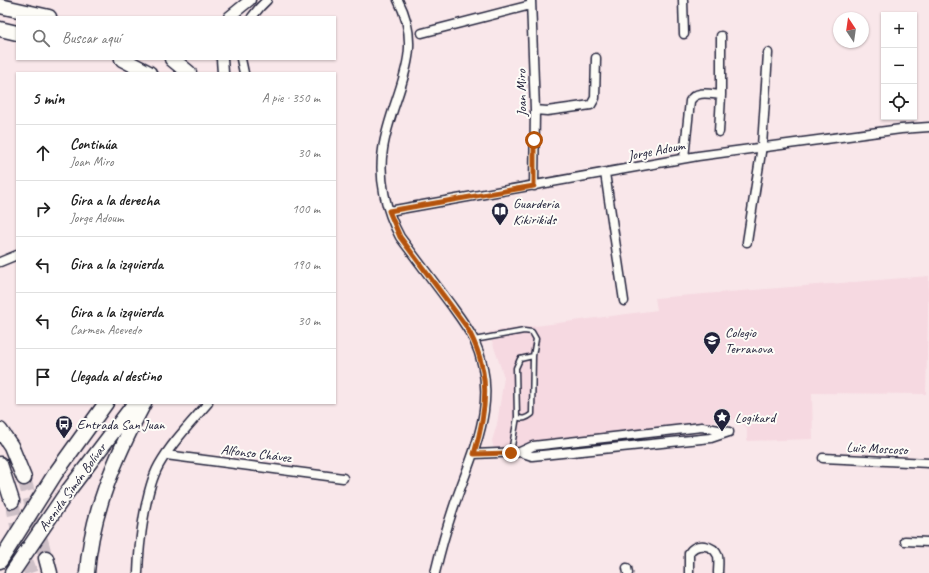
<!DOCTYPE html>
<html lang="es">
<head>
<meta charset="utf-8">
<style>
  :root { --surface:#fff; --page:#f6f6f6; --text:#222; --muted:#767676; --line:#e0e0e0 }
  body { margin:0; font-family:Caveat,sans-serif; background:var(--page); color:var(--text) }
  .controls { position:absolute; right:12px; top:12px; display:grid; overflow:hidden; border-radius:0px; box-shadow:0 1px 3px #0004 }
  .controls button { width:36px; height:36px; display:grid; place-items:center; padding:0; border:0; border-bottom:1px solid var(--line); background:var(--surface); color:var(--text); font:20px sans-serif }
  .compass { position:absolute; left:833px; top:12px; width:36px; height:36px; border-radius:50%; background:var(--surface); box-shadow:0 1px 3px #0004; rotate:347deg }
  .stop { position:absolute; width:12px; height:12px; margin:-9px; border:3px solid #b45309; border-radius:50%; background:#fff }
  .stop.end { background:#b45309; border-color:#fff; box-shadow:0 1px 4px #0008 }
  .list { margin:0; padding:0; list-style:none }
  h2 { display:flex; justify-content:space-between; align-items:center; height:52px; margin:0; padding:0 16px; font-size:17px }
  h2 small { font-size:13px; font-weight:400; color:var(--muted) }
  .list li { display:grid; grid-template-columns:26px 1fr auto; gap:12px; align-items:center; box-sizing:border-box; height:56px; padding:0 16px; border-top:1px solid var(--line) }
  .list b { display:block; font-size:15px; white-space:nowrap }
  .list p { margin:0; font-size:13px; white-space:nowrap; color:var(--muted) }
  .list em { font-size:13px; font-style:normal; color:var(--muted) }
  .icon { flex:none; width:22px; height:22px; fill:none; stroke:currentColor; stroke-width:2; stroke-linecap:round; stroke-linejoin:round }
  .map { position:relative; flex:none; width:929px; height:573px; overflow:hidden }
  .search { position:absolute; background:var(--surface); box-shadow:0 1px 3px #0004; left:16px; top:16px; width:320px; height:44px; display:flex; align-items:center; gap:10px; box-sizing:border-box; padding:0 14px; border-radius:0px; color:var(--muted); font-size:15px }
  .panel { position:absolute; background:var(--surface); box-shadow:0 1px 3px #0004; left:16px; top:72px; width:320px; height:332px; border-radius:0px }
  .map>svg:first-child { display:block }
  .built { fill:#f6d9e1 }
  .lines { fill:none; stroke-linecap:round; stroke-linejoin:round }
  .trunk-tunnel { stroke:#cec0c7; stroke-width:14; stroke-dasharray:14 7; stroke-linecap:butt }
  .service-casing { stroke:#22223b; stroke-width:7 }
  .minor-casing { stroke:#22223b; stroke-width:11 }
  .tertiary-casing { stroke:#22223b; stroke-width:13 }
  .trunk-casing { stroke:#22223b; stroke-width:17 }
  .service { stroke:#fdfcf7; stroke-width:4 }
  .minor { stroke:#fdfcf7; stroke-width:8 }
  .tertiary { stroke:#fdfcf7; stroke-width:10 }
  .trunk { stroke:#fdfcf7; stroke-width:14 }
  .route { stroke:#b45309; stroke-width:5 }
  .labels { text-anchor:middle; stroke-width:4; stroke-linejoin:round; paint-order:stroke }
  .street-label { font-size:14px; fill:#22223b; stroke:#fdfcf7 }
  .poi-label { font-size:14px; fill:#22223b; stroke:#fdfcf7; text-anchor:start }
</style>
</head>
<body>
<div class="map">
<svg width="929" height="573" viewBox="0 0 929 573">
  <rect width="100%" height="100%" fill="#f9e7ea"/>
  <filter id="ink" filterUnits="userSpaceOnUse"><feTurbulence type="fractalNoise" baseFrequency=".025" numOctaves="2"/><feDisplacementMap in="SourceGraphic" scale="8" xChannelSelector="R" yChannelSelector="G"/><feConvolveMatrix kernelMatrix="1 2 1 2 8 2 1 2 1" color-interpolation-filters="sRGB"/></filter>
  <g filter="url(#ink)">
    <!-- built -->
    <path class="built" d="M929,276l-3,118 -114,-1 1,46 -66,2v-13l-10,-9 -243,30 -2,-8 5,-17 7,-47 -15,-45 168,-22 -2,-12z"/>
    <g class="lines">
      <!-- trunk-tunnel -->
      <path class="trunk-tunnel" d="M24,478l22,80
        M12,501l10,49 9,23"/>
      <!-- service casing -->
      <g class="service-casing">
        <path id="service" d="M474,340l50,-9 8,1 4,7 -3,17 -1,58c-5,4 -9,6 -15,3l-1,-49 4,-9 13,-3
          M511,452l6,-35"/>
      </g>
      <!-- minor casing -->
      <g class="minor-casing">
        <path id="minor" d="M398,0c29,55 -7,95 -15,149 -5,30 3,62 17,88 17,23 34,45 51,68 8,11 17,23 23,35 28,61 -2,112 -21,169 -7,21 -13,43 -18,64
          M531,0l4,110 -1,76
          M683,0l1,34
          M252,17l8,-10 7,-7
          M422,33l109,-28
          M241,59l3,14
          M535,110l12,1 44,-6 4,-7 1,-40
          M719,132l2,-37
          M684,158l6,-57c6,-11 20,-7 31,-6v-59
          M605,173l19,128
          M389,211l309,-55 203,-27 28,-2
          M747,242l15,-96 6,-93
          M0,262l17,-7
          M520,452l13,-6 169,-19 27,5
          M474,454l46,-2 12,4 179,-18 18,-6
          M166,455l177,23
          M823,458l106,5
          M905,541l24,1
          M627,568l1,5
          M138,573c1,-29 7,-83 21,-108 13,-23 32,-42 49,-62
          M689,573v-20c7,-11 24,-9 29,3 1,6 0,12 0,17"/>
      </g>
      <!-- tertiary casing -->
      <g class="tertiary-casing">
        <path id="tertiary" d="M229,17l21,-17
          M222,59l1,14"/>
      </g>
      <!-- trunk casing -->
      <g class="trunk-casing">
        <path id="trunk" d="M0,6l49,11
          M0,29l17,4
          M122,59l27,14
          M172,59l17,14
          M0,430l11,16 13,32
          M0,464l12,37
          M46,558l4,15
          M0,561l55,-87 51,-71
          M12,573l53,-78 70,-92
          M87,573c4,-60 29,-117 57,-170"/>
      </g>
      <!-- service -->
      <use href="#service" class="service"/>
      <!-- minor -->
      <use href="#minor" class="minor"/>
      <!-- tertiary -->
      <use href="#tertiary" class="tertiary"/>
      <!-- trunk -->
      <use href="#trunk" class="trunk"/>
    </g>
  </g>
  <g class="lines" filter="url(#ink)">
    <!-- route -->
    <path class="route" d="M511,453l-37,1c14,-46 17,-85 -8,-128l-66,-89 -11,-26 145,-25v-46"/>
  </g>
  <!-- icons -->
  <defs>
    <g id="library-pin" transform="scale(0.9)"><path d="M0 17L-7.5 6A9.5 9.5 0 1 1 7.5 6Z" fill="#22223b" stroke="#fdfcf7"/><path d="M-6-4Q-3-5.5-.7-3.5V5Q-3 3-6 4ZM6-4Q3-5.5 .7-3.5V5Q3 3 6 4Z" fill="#fff"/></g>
    <g id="school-pin" transform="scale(0.9)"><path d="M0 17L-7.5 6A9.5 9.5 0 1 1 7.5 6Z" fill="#22223b" stroke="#fdfcf7"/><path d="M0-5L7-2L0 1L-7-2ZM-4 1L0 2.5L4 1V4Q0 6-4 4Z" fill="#fff"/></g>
    <g id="sight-pin" transform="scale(0.9)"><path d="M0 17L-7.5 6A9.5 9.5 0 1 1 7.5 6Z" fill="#22223b" stroke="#fdfcf7"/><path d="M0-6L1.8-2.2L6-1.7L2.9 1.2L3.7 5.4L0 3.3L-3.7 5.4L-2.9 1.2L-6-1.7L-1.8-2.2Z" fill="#fff"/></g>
    <g id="bus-pin" transform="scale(0.9)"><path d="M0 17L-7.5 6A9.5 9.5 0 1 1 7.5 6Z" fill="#22223b" stroke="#fdfcf7"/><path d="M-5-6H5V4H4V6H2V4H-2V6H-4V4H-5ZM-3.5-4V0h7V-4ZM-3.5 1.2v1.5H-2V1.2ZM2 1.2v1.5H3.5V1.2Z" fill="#fff"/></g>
  </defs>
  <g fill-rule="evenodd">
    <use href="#library-pin" x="500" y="211"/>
    <use href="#school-pin" x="712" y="340"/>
    <use href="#sight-pin" x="722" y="417"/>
    <use href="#bus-pin" x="64" y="424"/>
  </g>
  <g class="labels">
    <!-- street labels -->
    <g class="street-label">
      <text transform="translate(521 93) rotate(-91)" y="5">Joan Miro</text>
      <text transform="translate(656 150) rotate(-11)" y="5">Jorge Adoum</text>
      <text transform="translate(877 448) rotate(3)" y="5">Luis Moscoso</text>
      <text transform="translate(256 453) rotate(7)" y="5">Alfonso Chávez</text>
      <text transform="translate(72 487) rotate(-54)" y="5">Avenida Simón Bolívar</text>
    </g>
    <!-- poi labels -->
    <g class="poi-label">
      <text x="513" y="208">Guarderia<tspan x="513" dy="16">Kikirikids</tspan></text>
      <text x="725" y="337">Colegio<tspan x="725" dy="16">Terranova</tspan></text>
      <text x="735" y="422">Logikard</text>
      <text x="77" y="429">Entrada San Juan</text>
    </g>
  </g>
</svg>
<div class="controls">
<button>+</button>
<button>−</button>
<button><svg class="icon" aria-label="locate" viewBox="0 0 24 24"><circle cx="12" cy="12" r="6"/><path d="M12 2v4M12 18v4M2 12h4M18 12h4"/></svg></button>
</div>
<svg class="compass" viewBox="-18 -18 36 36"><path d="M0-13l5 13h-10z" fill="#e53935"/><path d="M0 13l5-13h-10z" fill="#767676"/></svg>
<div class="stop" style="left:534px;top:140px"></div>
<div class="stop end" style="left:511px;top:453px"></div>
<div class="search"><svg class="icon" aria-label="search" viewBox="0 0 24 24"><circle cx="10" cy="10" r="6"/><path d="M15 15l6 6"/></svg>Buscar aquí</div>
<section class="panel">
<h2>5 min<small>A pie · 350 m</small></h2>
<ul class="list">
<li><svg class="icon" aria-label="ahead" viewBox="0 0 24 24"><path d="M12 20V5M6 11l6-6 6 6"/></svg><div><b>Continúa</b><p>Joan Miro</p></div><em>30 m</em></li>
<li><svg class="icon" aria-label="right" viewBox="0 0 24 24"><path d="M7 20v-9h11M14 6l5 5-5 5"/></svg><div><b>Gira a la derecha</b><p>Jorge Adoum</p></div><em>100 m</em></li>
<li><svg class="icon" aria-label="left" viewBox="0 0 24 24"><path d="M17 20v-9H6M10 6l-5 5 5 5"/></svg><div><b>Gira a la izquierda</b></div><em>190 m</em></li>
<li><svg class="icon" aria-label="left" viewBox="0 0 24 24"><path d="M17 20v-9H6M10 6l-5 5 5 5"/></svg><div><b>Gira a la izquierda</b><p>Carmen Acevedo</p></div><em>30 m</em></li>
<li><svg class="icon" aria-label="arrive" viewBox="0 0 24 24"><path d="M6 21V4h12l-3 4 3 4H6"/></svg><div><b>Llegada al destino</b></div></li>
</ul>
</section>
</div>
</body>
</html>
